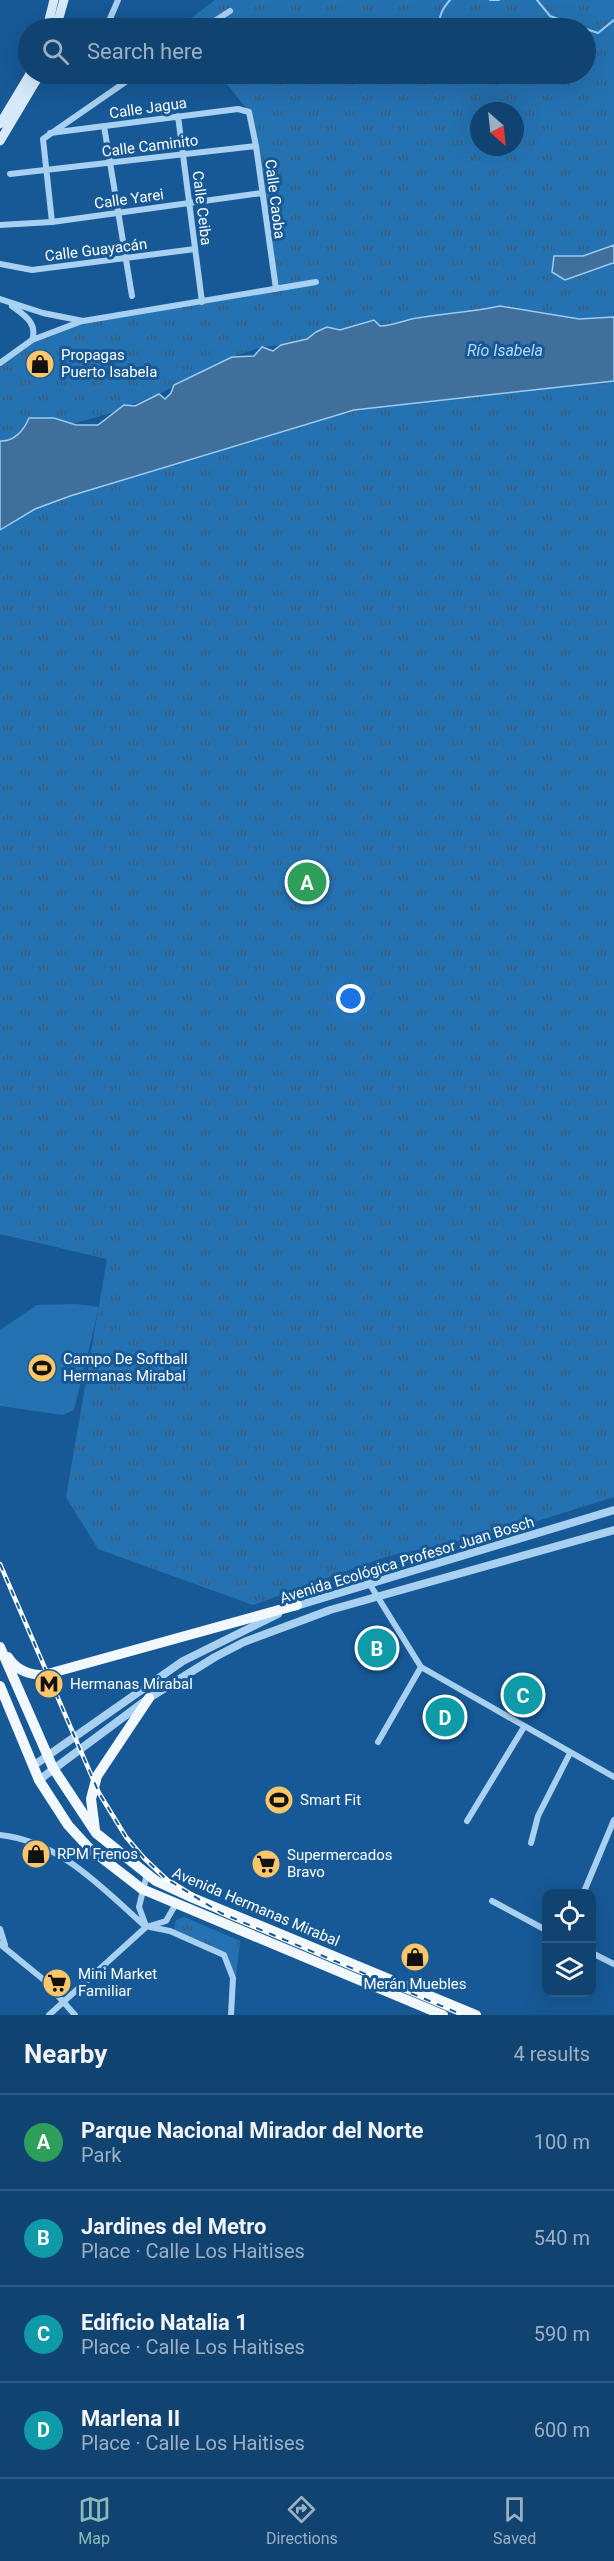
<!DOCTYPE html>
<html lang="en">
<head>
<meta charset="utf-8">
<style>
  :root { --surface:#104370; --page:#1e4e78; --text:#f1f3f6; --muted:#9cb0c3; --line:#305c83; --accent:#8bbbb9 }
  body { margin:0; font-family:Roboto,sans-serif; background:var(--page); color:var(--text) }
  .controls { position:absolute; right:18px; bottom:18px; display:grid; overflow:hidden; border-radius:12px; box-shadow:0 6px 24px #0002 }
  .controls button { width:54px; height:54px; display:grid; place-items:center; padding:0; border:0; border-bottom:2px solid var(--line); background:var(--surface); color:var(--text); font:30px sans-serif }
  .compass { position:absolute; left:470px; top:102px; width:54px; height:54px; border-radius:50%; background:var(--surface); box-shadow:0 6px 24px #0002; rotate:153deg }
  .you { position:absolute; left:351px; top:999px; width:21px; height:21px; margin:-15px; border:4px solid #fff; border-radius:50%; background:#1a73e8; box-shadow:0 0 0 9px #1a73e833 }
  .badge { display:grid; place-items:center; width:39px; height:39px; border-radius:50%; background:var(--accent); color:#fff; font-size:20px; font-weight:700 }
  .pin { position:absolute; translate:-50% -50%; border:3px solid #fff; box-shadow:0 2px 6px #0006 }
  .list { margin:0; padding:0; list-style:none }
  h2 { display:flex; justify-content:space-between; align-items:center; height:78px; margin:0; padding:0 24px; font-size:26px }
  h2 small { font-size:20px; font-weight:400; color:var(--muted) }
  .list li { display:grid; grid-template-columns:39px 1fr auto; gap:18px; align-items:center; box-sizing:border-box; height:96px; padding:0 24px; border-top:2px solid var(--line) }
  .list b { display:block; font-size:22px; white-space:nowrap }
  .list p { margin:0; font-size:20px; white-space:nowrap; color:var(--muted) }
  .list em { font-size:20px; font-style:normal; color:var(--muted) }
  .icon { flex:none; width:33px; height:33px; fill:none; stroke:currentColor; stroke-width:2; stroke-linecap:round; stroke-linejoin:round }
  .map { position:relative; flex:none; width:614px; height:2015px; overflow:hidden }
  .search { position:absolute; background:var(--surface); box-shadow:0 6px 24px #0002; left:18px; right:18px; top:18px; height:66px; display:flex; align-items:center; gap:15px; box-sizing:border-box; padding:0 21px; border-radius:33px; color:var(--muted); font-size:22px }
  .sheet { height:462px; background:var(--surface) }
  nav { display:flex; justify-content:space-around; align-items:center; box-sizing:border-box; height:84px; border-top:2px solid var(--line); background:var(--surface); font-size:16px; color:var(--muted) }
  nav a { display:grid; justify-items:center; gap:3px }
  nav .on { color:var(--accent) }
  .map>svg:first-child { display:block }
  .park { fill:url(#park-tufts); fill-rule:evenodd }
  .pitch { fill:#2572b2 }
  .water { fill:#406f9b; stroke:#9accf4; stroke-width:1.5 }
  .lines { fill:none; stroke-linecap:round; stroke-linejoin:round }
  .stream { stroke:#9accf4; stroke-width:2 }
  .minor { stroke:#a8d0f1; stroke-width:6 }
  .tertiary { stroke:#a8d0f1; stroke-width:8 }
  .secondary { stroke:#d6eafc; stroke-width:9 }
  .primary { stroke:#f2f8ff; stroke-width:10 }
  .rail-casing { stroke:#fff; stroke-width:4.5 }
  .rail { stroke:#165996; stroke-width:2; stroke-dasharray:7; stroke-linecap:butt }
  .labels { text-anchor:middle; stroke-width:6; stroke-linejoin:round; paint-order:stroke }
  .street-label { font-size:15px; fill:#fff; stroke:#165996 }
  .poi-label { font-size:15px; fill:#fff; stroke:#165996; text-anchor:start }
  .water-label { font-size:16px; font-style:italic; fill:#b4d9f8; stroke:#165996 }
</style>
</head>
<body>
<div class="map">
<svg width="614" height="2015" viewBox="0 0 614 2015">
  <defs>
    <pattern id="park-tufts" width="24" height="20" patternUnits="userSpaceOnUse" patternTransform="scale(1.5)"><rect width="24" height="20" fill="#2572b2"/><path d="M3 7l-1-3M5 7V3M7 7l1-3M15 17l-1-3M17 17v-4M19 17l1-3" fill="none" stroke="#3a5d7a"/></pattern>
  </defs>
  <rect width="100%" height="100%" fill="#165996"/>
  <!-- park -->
  <path class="park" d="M215,0h399v317l-35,2 -79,-13 -31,7 -52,5 -37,8 -6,-6 -34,10 -13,-3 -31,16 -34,4 -30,10 -73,37 -48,19 -39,11 -18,-6h-25l-11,17 -18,8v-76l32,-27 51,-19 193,-32 -27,-177 -30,-38h367v-46h-398l-2,-6zM479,111h36v36h-36z
    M614,381v1116l-102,32 -127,28 -132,48 -155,-56 -32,-52 41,-238 -107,-25v-704l35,-21 35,-13 284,-86z
    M184,1917l56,24 -4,36 -8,-20 -54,-27 2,-10z"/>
  <!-- pitch -->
  <path class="pitch" d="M76,1304l23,3 -25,103 -11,5 -63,-9v-76l37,-25z"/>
  <!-- water -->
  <path class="water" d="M614,245v18l-4,1 -45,16 -13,-8 2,-16h29z
    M500,306l79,13 35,-2v64l-260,29 -284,86 -35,13 -35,21v-89c14,1 24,-11 29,-23h25l22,7h22l26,-20 11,1 24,-12 6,5 6,-6 3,-8 58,-28 22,-1 8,-9 11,4 8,-6 26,-6 9,-7 11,-5 13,3 34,-10 6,6c13,0 24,-6 37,-8 28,-5 55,-6 83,-12z"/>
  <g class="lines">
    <!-- stream -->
    <path class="stream" d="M490,0h9
      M537,0l13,16 33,12
      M440,28c-2,-11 2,-19 10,-28
      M586,29l12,4 16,-13"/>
    <!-- minor -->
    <path class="minor" d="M106,28l12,-28
      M204,28l26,-17
      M178,116l24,186
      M104,126l28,170
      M50,133l188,-24 11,3 7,34 20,143
      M10,174l246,-28
      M52,222l-9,-83 94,-65
      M0,225l52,-3 210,-29
      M0,264l32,6 163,-21
      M0,299l43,14 40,8 233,-39
      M12,306c12,9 26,17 20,34
      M0,363l32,-23 50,-19
      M369,1583l52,84 193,110
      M378,1742l43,-75
      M467,1821l57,-94
      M0,1835c60,6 103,54 146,92
      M531,1843l7,-27 32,-63
      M583,1894l31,-74
      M492,1901l54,29
      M146,1926l-7,-19 8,-33
      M150,1927l20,4 54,24 9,23 -2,37
      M0,1929l5,16
      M0,1944l44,36 31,35
      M592,1953l22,11
      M49,2015l97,-88 20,-6 11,-19"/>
    <!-- tertiary -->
    <path class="tertiary" d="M293,1607l321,-97
      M33,1766l150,-105 95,-47
      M39,1780l110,-82 66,-41 29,-15 86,-32 284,-80"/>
    <!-- secondary -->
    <path class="secondary" d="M47,28l7,-28
      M56,28l8,-28
      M0,124l30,-50
      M0,141l40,-67"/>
    <!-- primary -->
    <path class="primary" d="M0,1647l53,121 43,65 60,48 37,17 283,117
      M8,1657c8,13 22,18 36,18l253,-70
      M0,1686l39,94 29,45 21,23 53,41 301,126
      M95,1830l-4,-31 6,-23 52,-78"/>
    <!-- rail casing -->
    <g class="rail-casing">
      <path id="rail" d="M0,1564l99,229 27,44 18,21 21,20 56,35 242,102"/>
    </g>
    <!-- rail -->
    <use href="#rail" class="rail"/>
  </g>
  <!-- icons -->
  <defs>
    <g id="shop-disc" transform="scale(1.5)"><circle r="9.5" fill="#ffc668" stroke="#165996"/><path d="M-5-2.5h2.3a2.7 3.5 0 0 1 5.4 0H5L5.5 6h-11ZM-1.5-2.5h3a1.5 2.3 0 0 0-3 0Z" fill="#111"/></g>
    <g id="stadium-disc" transform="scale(1.5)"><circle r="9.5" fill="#ffc668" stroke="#165996"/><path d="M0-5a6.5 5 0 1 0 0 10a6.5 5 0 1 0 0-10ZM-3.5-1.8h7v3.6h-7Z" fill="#111"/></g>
    <g id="metro-disc" transform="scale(1.5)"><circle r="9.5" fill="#ffc668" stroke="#165996"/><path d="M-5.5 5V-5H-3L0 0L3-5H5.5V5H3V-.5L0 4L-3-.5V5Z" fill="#111"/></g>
    <g id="supermarket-disc" transform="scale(1.5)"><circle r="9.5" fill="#ffc668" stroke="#165996"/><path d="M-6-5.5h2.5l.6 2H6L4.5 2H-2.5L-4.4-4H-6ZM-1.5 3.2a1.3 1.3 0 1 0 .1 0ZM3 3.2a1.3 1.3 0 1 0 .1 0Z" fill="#111"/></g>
  </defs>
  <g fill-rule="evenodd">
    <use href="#shop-disc" x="40" y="364"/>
    <use href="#stadium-disc" x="42" y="1368"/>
    <use href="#metro-disc" x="49" y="1684"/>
    <use href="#stadium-disc" x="279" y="1800"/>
    <use href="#shop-disc" x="36" y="1854"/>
    <use href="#supermarket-disc" x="266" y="1864"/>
    <use href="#shop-disc" x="415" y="1957"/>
    <use href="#supermarket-disc" x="57" y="1983"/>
  </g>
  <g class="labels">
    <!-- street labels -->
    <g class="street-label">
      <text transform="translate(148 108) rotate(-8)" y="5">Calle Jagua</text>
      <text transform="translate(150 146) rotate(-7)" y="5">Calle Caminito</text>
      <text transform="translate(129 199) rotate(-8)" y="5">Calle Yarei</text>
      <text transform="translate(275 199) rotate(83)" y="5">Calle Caoba</text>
      <text transform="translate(202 208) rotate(83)" y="5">Calle Ceiba</text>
      <text transform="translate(96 250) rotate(-7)" y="5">Calle Guayacán</text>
      <text transform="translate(407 1560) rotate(-17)" y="5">Avenida Ecológica Profesor Juan Bosch</text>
      <text transform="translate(256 1907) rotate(23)" y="5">Avenida Hermanas Mirabal</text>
    </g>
    <!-- poi labels -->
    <g class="poi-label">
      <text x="61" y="360">Propagas<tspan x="61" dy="17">Puerto Isabela</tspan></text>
      <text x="63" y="1364">Campo De Softball<tspan x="63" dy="17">Hermanas Mirabal</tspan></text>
      <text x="70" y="1689">Hermanas Mirabal</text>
      <text x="300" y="1805">Smart Fit</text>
      <text x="57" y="1859">RPM Frenos</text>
      <text x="287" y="1860">Supermercados<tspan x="287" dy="17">Bravo</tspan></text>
      <text x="78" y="1979">Mini Market<tspan x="78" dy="17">Familiar</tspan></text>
      <text x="415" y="1989" text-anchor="middle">Merán Muebles</text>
    </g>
    <!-- water labels -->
    <g class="water-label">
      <text x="505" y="356">Río Isabela</text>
    </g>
  </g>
</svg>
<div class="controls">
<button><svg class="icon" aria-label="locate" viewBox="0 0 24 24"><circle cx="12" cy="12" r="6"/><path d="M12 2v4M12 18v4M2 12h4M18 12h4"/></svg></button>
<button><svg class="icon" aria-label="layers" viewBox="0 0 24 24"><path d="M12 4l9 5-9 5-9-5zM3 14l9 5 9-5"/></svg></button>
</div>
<svg class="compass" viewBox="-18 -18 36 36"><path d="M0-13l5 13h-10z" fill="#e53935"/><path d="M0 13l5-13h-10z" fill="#9cb0c3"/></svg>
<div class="you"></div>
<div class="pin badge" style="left:307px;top:882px;background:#2e9e5b">A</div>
<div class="pin badge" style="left:377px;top:1648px;background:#0f9aa8">B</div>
<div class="pin badge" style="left:523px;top:1695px;background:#0f9aa8">C</div>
<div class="pin badge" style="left:445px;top:1717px;background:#0f9aa8">D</div>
<div class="search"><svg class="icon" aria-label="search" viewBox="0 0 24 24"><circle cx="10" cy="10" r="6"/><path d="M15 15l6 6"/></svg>Search here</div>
</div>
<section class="sheet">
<h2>Nearby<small>4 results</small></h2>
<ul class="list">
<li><span class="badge" style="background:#2e9e5b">A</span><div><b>Parque Nacional Mirador del Norte</b><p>Park</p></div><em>100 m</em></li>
<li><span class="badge" style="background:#0f9aa8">B</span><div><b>Jardines del Metro</b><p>Place · Calle Los Haitises</p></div><em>540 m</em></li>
<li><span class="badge" style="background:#0f9aa8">C</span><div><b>Edificio Natalia 1</b><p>Place · Calle Los Haitises</p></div><em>590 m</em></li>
<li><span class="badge" style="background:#0f9aa8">D</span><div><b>Marlena II</b><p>Place · Calle Los Haitises</p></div><em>600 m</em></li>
</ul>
</section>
<nav>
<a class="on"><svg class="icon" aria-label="map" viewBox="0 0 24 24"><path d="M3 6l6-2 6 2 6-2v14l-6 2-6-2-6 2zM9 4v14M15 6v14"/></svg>Map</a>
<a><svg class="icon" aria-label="directions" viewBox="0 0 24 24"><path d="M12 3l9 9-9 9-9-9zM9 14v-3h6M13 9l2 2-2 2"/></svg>Directions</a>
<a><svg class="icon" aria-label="saved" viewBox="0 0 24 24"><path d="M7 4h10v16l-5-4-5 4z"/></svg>Saved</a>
</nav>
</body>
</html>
